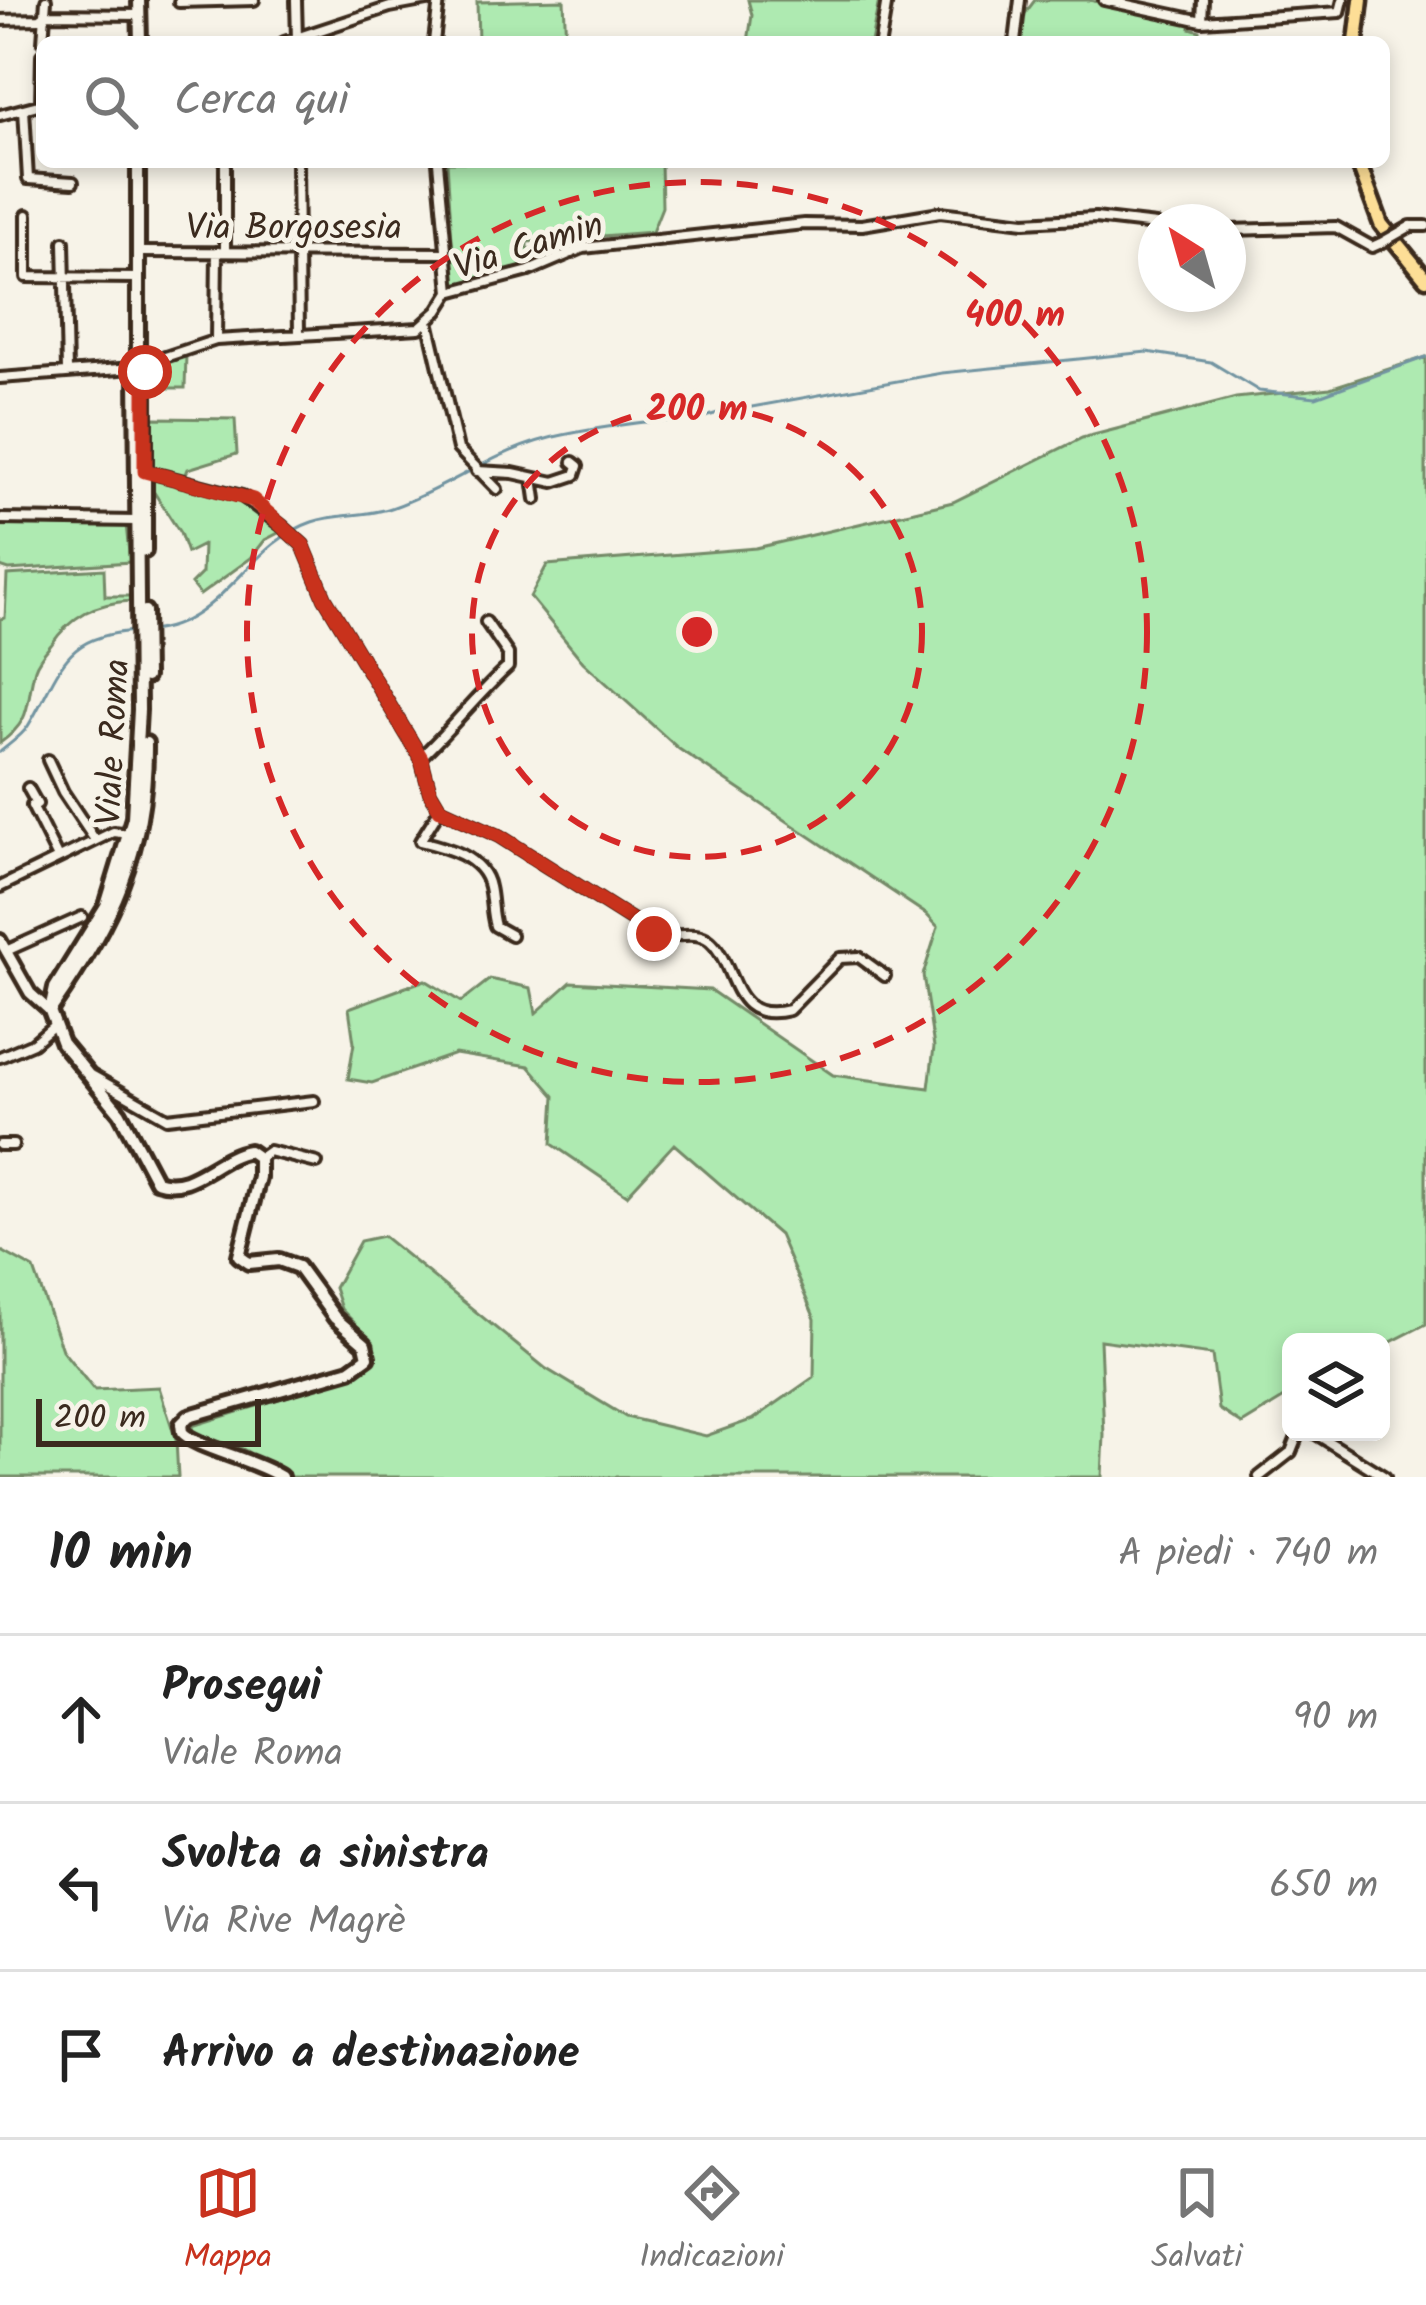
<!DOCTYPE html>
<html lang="it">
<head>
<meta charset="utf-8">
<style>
  :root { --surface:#fff; --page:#f2f2f2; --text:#222; --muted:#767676; --line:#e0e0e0; --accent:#c8321e }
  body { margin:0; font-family:Kalam,sans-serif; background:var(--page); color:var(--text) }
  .controls { position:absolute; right:36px; bottom:36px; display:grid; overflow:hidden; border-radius:18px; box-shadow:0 6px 18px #0003 }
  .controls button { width:108px; height:108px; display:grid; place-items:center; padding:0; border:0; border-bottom:3px solid var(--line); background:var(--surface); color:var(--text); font:60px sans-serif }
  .compass { position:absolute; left:1138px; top:204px; width:108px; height:108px; border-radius:50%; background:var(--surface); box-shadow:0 6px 18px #0003; rotate:323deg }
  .scale { position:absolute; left:36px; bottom:30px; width:225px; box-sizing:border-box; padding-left:12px; border:6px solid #3b2a1e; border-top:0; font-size:33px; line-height:42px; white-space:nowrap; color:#3b2a1e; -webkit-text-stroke:9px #f7f3e8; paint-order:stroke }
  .stop { position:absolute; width:36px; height:36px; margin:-27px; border:9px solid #c8321e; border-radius:50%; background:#fff }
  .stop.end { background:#c8321e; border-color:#fff; box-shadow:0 3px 12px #0008 }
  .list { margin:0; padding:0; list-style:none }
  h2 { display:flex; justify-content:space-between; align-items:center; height:156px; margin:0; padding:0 48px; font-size:51px }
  h2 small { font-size:39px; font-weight:400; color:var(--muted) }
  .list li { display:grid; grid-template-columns:78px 1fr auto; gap:36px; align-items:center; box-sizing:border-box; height:168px; padding:0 48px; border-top:3px solid var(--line) }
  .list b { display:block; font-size:45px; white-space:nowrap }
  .list p { margin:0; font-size:39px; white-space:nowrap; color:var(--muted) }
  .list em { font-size:39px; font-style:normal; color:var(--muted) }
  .icon { flex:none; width:66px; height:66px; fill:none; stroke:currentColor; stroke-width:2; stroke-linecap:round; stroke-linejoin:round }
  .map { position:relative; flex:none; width:1426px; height:1477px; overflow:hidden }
  .search { position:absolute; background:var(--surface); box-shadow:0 6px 18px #0003; left:36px; right:36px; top:36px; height:132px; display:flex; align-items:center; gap:30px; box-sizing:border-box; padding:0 42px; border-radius:18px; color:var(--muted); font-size:45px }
  .sheet { height:660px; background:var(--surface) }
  nav { display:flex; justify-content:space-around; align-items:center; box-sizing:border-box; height:168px; border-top:3px solid var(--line); background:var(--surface); font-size:33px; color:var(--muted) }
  nav a { display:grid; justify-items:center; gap:6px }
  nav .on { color:var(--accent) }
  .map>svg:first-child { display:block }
  .green { fill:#aeeab1; stroke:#748a68; stroke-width:3 }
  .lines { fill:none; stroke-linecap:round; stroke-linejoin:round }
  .stream { stroke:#7294a1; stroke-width:3 }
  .minor-casing { stroke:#3b2a1e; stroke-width:16 }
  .tertiary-casing { stroke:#3b2a1e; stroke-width:18 }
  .secondary-casing { stroke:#3b2a1e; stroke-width:20 }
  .trunk-casing { stroke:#3b2a1e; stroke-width:21 }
  .minor { stroke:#f7f3e8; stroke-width:8 }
  .tertiary { stroke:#f7f3e8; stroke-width:9 }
  .secondary { stroke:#f7f3e8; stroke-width:10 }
  .trunk { stroke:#fdde96; stroke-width:12 }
  .minor-bridge-casing { stroke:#3b2a1e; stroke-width:16; stroke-linecap:butt }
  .minor-bridge { stroke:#f7f3e8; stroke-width:8 }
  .route { stroke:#c8321e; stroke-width:15 }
  .ring { fill:none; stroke:#d62828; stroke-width:6; stroke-dasharray:21 15 }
  .labels { text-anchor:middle; stroke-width:10; stroke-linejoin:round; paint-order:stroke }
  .street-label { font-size:36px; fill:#3b2a1e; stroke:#f7f3e8 }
  .centre { fill:#d62828; stroke:#f7f3e8; stroke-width:6 }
  .ring-label { font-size:36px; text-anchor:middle; font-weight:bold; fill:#d62828; stroke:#f7f3e8; stroke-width:10; stroke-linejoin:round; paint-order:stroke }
</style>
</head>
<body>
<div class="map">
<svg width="1426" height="1477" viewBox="0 0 1426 1477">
  <rect width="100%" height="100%" fill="#f7f3e8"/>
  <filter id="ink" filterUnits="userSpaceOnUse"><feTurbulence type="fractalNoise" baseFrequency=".00833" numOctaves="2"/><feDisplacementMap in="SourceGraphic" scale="24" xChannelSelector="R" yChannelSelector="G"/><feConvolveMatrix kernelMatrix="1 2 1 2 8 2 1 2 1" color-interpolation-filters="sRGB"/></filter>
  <g filter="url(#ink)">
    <!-- green -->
    <path class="green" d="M564,0l2,42h-88l-1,-40z
      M748,0h131l-8,42h-123l4,-27z
      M1035,0h54l102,22 -1,6 10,3 -1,11h-180l1,-22z
      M447,162h214l1,45 -10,25 -125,10v7l17,-1v8l-9,1 -2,10 -78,21z
      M186,354l-1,34h-33l3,-23z
      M1426,357v967l-45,23v-5h-90v52l-49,30 -23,-15 -7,-54 -112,-15 4,95 -2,42h-811l-52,-30 -45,-11 -2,-10 116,-36 60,-27 6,-20 -33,-34 -7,-21 26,-47 23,-5 162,132 81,49 80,19 48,-17 60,-42 1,-58 -36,-84 -105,-91 -47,51 -75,-51 3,-48 -26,-30 -74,-12 -83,29 -24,-4 6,-36 -5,-35 76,-28 36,22 29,-23 41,9 5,25 35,-31 139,8 123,85 96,13 5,-41 -11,-72 15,-48 -12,-13 -247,-165 -96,-87 -53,-65 17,-32 209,-17 197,-46 129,-64 154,-40 94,-10z
      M154,418l81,1 2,35 -49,15 -4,10 -34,-13v-44z
      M153,477l86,20 45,33 -19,10 -14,18 -51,37 -9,-11 11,-11 1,-28 -16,8 -7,-20 -30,-47z
      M0,524l126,1 4,37 -121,8 -9,-3z
      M104,569l1,27h25l1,5c-36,2 -59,14 -80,44 -6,7 -13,15 -16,24 -10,34 -1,50 -35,74v-124l5,-1 2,-43z
      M0,1250l34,19 28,81 32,40 65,-3 17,53 2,37h-178z"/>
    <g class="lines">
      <!-- stream -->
      <path class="stream" d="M147,631c74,-4 100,-87 165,-109 26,-9 56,-5 82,-15 59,-21 105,-60 169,-72 24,-5 49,-9 73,-12 31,-4 51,1 82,-10l224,-40 205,-21 64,10 48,29 57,6 110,-40
        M0,752c9,-8 22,-16 28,-26 34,-56 33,-91 109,-95"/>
      <!-- minor casing -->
      <g class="minor-casing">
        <path id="minor" d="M296,0l1,40
          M1104,0l98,21 138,-9 3,-12
          M179,2l75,-2
          M0,20l40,-1 7,-5 93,1
          M1202,21l1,-21
          M43,42l3,-42
          M284,42l106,-35 38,-7
          M434,42l5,-42
          M880,42l7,-42
          M1015,42l5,-42
          M41,105l1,-50
          M24,109l4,70 45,3
          M0,115l42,-11
          M225,162v90
          M297,162l2,172
          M438,162l12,130
          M27,215v62l110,1
          M1411,226h15
          M1228,230l108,-3 36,20 9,-4
          M64,242l3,129
          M140,252l307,1
          M428,321l30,128 39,40
          M216,340l1,-88
          M147,363l69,-23 203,-12 19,-17 12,-19 79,-21 54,-23 221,-24 58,1 78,-13 85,10 70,-4 61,7
          M0,378l133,-10
          M145,471l97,25 40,30 21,19 22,53 96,160 9,34 10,17 59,27 155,98c18,6 41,-6 56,7 28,25 19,84 79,69l51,-52 19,-1 26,19
          M477,471l36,2 41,9 21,-7 3,-9 -5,-4
          M533,478l3,21
          M0,519l136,2
          M421,757c31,-29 56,-62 87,-90v-13l-22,-32
          M48,760l15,32 32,48
          M28,788l9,16 -5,2 26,52
          M440,809l-20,32c25,6 63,15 69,46 3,13 2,26 6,39l16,9
          M0,887l113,-55 16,2
          M6,951l76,-34
          M0,1057l33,-14 20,-17
          M93,1076l74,42 147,-17
          M0,1145h13
          M259,1158l10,-7 48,12
          M1313,1432l72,45
          M1259,1477l32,-25 8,-20"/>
      </g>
      <!-- tertiary casing -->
      <g class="tertiary-casing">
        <path id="tertiary" d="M0,940l30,53 20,18"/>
      </g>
      <!-- secondary casing -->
      <g class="secondary-casing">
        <path id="secondary" d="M139,0l1,42
          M132 366a8 8 0 1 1 16 0a8 8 0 1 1-16 0Z
          M138,359v-197
          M136,372l3,338 -6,108 -27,88 -51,82 -5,23 12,32 58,70 36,68c36,12 59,-24 93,-30l10,7v19l-20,79 10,7 30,-3 19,7 37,51 30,26 3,13 -18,13 -161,46 -8,8 1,8c12,15 74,28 99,45
          M145,551v-179
          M145,611l1,66
          M52,1008c60,-85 95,-158 94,-265"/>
      </g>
      <!-- trunk casing -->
      <g class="trunk-casing">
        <path id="trunk" d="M1356,42l5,-42
          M1358,162l23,62 45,55"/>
      </g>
      <!-- minor -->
      <use href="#minor" class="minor"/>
      <!-- tertiary -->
      <use href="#tertiary" class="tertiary"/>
      <!-- secondary -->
      <use href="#secondary" class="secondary"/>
      <!-- trunk -->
      <use href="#trunk" class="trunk"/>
      <!-- minor-bridge casing -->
      <g class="minor-bridge-casing">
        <path id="minor-bridge" d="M1381,243l30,-17"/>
      </g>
      <!-- minor-bridge -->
      <use href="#minor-bridge" class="minor-bridge"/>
    </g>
  </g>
  <g class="lines" filter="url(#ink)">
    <!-- route -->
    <path class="route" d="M145,372v99l108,29 29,26 21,19 22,53 96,160 9,34 10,17 59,27 155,98"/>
  </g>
  <!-- distance rings -->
  <g class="ring">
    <circle cx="697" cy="632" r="225"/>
    <circle cx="697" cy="632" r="450"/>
  </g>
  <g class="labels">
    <!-- street labels -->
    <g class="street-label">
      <text x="294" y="239">Via Borgosesia</text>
      <text transform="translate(528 244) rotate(-17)" y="13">Via Camin</text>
      <text transform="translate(111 742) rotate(-87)" y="13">Viale Roma</text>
    </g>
  </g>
  <circle cx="697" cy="632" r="18" class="centre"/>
  <g class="ring-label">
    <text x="1015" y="326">400 m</text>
    <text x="697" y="420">200 m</text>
  </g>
</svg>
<div class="controls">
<button><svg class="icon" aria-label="layers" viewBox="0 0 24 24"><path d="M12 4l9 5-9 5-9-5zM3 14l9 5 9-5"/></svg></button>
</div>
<svg class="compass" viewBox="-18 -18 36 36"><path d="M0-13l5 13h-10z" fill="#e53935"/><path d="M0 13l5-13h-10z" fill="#767676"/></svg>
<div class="scale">200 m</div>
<div class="stop" style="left:145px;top:372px"></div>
<div class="stop end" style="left:654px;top:934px"></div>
<div class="search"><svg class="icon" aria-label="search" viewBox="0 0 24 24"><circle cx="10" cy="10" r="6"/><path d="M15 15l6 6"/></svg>Cerca qui</div>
</div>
<section class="sheet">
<h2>10 min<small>A piedi · 740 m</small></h2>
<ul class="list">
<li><svg class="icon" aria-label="ahead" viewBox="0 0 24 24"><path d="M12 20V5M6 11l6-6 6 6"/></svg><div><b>Prosegui</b><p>Viale Roma</p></div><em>90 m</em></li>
<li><svg class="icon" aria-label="left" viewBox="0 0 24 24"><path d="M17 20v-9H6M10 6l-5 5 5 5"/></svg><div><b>Svolta a sinistra</b><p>Via Rive Magrè</p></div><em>650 m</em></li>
<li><svg class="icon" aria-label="arrive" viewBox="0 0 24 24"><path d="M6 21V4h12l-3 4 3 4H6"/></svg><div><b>Arrivo a destinazione</b></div></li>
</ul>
</section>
<nav>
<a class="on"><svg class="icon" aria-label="map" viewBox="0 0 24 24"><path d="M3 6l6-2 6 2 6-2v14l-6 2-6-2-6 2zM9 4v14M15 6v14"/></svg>Mappa</a>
<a><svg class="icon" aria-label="directions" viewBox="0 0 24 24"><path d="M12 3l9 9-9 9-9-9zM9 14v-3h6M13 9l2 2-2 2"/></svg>Indicazioni</a>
<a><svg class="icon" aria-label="saved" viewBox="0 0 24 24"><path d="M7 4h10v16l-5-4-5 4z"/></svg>Salvati</a>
</nav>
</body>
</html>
